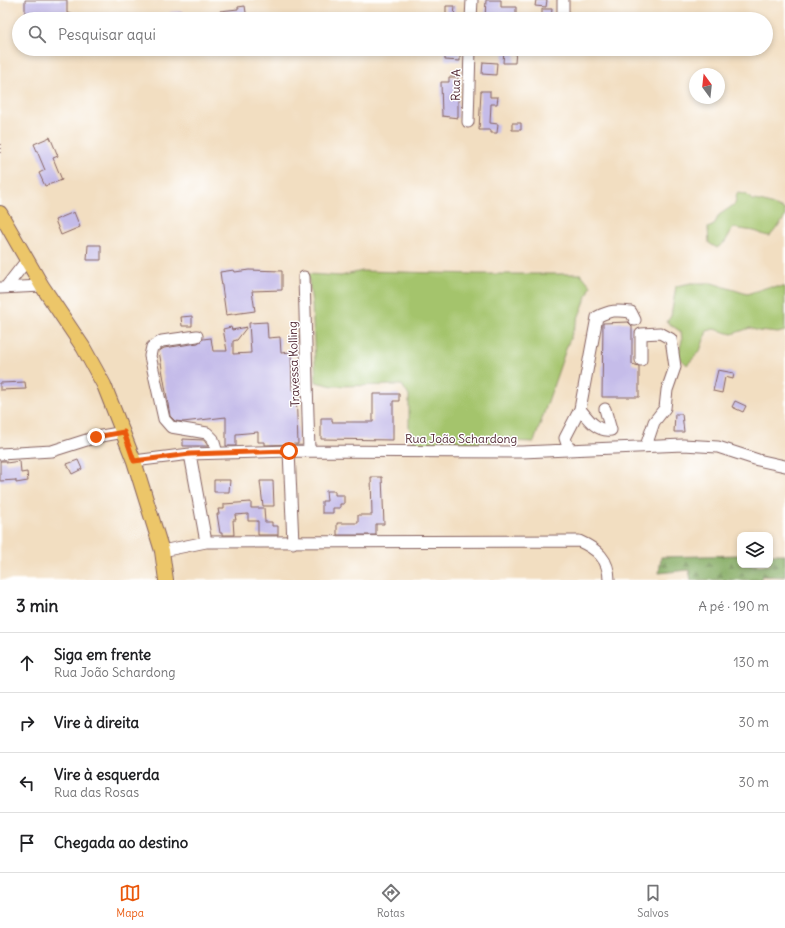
<!DOCTYPE html>
<html lang="pt">
<head>
<meta charset="utf-8">
<style>
  :root { --surface:#fff; --page:#f6f6f6; --text:#202124; --muted:#757577; --line:#e0e0e0; --accent:#ea580c }
  body { margin:0; font-family:Delius,sans-serif; background:var(--page); color:var(--text) }
  .controls { position:absolute; right:12px; bottom:12px; display:grid; overflow:hidden; border-radius:8px; box-shadow:0 2px 6px #0003 }
  .controls button { width:36px; height:36px; display:grid; place-items:center; padding:0; border:0; border-bottom:1px solid var(--line); background:var(--surface); color:var(--text); font:20px sans-serif }
  .compass { position:absolute; left:689px; top:68px; width:36px; height:36px; border-radius:50%; background:var(--surface); box-shadow:0 2px 6px #0003; rotate:345deg }
  .stop { position:absolute; width:12px; height:12px; margin:-9px; border:3px solid #ea580c; border-radius:50%; background:#fff }
  .stop.end { background:#ea580c; border-color:#fff; box-shadow:0 1px 4px #0008 }
  .list { margin:0; padding:0; list-style:none }
  h2 { display:flex; justify-content:space-between; align-items:center; height:52px; margin:0; padding:0 16px; font-size:17px }
  h2 small { font-size:13px; font-weight:400; color:var(--muted) }
  .list li { display:grid; grid-template-columns:26px 1fr auto; gap:12px; align-items:center; box-sizing:border-box; height:60px; padding:0 16px; border-top:1px solid var(--line) }
  .list b { display:block; font-size:15px; white-space:nowrap }
  .list p { margin:0; font-size:13px; white-space:nowrap; color:var(--muted) }
  .list em { font-size:13px; font-style:normal; color:var(--muted) }
  .icon { flex:none; width:22px; height:22px; fill:none; stroke:currentColor; stroke-width:2; stroke-linecap:round; stroke-linejoin:round }
  .map { position:relative; flex:none; width:785px; height:580px; overflow:hidden }
  .search { position:absolute; background:var(--surface); box-shadow:0 2px 6px #0003; left:12px; right:12px; top:12px; height:44px; display:flex; align-items:center; gap:10px; box-sizing:border-box; padding:0 14px; border-radius:22px; color:var(--muted); font-size:15px }
  .sheet { height:292px; background:var(--surface) }
  nav { display:flex; justify-content:space-around; align-items:center; box-sizing:border-box; height:56px; border-top:1px solid var(--line); background:var(--surface); font-size:11px; color:var(--muted) }
  nav a { display:grid; justify-items:center; gap:2px }
  nav .on { color:var(--accent) }
  .map>svg:first-child { display:block }
  .green { fill:#a4c46c; stroke:#77724c }
  .forest { fill:url(#forest-firs); stroke:#666446 }
  .building { fill:#c5bce9 }
  .lines { fill:none; stroke-linecap:round; stroke-linejoin:round }
  .minor-casing { stroke:#856260; stroke-width:13 }
  .major-casing { stroke:#856260; stroke-width:16 }
  .path { stroke:#856260; stroke-width:1.5; stroke-dasharray:1 3; stroke-linecap:butt }
  .minor { stroke:#fff; stroke-width:11 }
  .major { stroke:#ecc669; stroke-width:14 }
  .route { stroke:#ea580c; stroke-width:5 }
  .labels { text-anchor:middle; stroke-width:3; stroke-linejoin:round; paint-order:stroke }
  .street-label { font-size:12px; fill:#4a1f2b; stroke:#fff }
</style>
</head>
<body>
<div class="map">
<svg width="785" height="580" viewBox="0 0 785 580">
  <defs>
    <pattern id="forest-firs" width="22" height="20" patternUnits="userSpaceOnUse"><rect width="22" height="20" fill="#83aa60"/><path d="M5 1l3.5 6h-7zM16 11l3.5 6h-7z" fill="#6d8a4f"/></pattern>
  </defs>
  <rect width="100%" height="100%" fill="#fff"/>
  <filter id="ink" filterUnits="userSpaceOnUse"><feTurbulence type="fractalNoise" baseFrequency=".025" numOctaves="2"/><feDisplacementMap in="SourceGraphic" scale="8" xChannelSelector="R" yChannelSelector="G"/><feConvolveMatrix kernelMatrix="1 2 1 2 8 2 1 2 1" color-interpolation-filters="sRGB"/></filter>
  <filter id="wash" filterUnits="userSpaceOnUse"><feTurbulence type="fractalNoise" baseFrequency=".012" numOctaves="4" result="noise"/><feDisplacementMap in="SourceGraphic" scale="16" xChannelSelector="R" yChannelSelector="G"/><feGaussianBlur stdDeviation="0.9" result="paint"/><feColorMatrix in="noise" values="0 0 0 0 0 0 0 0 0 0 0 0 0 0 0 0 0 1.4 0 .05"/><feComposite in="paint" operator="in"/></filter>
  <g filter="url(#wash)">
    <rect width="100%" height="100%" fill="#f2dec1"/>
    <!-- green -->
    <path class="green" d="M737,193l9,1 6,6c12,1 22,5 33,10v7l-4,6 -11,13c-7,0 -10,-4 -16,-5 -7,-1 -14,-2 -21,-3l-8,14 -8,6 -8,-5 -1,-15 6,-3 5,-10 16,-11z
      M362,271l114,3h105l10,12 -24,60 -33,96 -28,-1 -58,7 -35,-4 -4,-17v-31l-7,-11 -69,1 -17,-4 -4,-79 -4,-29 33,2z
      M691,283h21l35,11 21,-7h17v44l-7,2 -20,-2 -8,-3 -18,6 -18,-5 -7,2 -7,20 -13,14 -9,-9 4,-16 -1,-8 -14,-10 4,-6 5,-30z"/>
    <!-- forest -->
    <path class="forest" d="M770,554h15v23l-23,-1 -2,4h-69l-2,-10 -30,3 2,-16 79,-2v10h30z"/>
    <g id="blocks">
      <!-- building -->
      <path class="building" d="M25,0h42v13l16,4v2h-58z
        M486,0h15v7h15v11h-31z
        M536,0h11l-1,7 -11,-1z
        M245,6l2,13h-8l-1,-2 -17,2 -1,-8 18,-2v-2z
        M446,6h9l-1,11h-8z
        M542,9h10l-1,10h-9z
        M182,11v8h-11l-1,-7z
        M445,49h15v12l-15,-1z
        M504,49h12l-1,14h-12z
        M483,62l14,1 -1,12 -14,-1z
        M449,77h9v41l-16,-2 -1,-34h8z
        M481,91h9v6h8l-1,7h-6l-1,19 8,1 -1,9h-6v-3h-12z
        M512,123h9v7h-9z
        M50,137l8,19 -5,2 9,22 -17,6 -6,-13 6,-3 -11,-26z
        M74,212l6,15 -19,8 -6,-15z
        M88,245h13v15h-14z
        M234,270l1,2 14,-2 33,1v19l-30,1 3,20 -29,4 -6,-43z
        M192,316v10h-10l-1,-9z
        M267,322l1,16 12,-1 1,16 10,-1 1,38h4l2,54 -33,1v-3h-7v-10l-22,2v12h-10v-29l-43,5 -8,-1 -5,-5 -3,-18 -8,-47 5,-3 34,-5 5,-4 8,-1 2,13h14l-4,-22 8,-2 1,3 15,-3 -10,13 -4,1v13l18,-1 -2,-30z
        M628,322l4,4v38l7,2v31h-37l1,-74z
        M718,370l16,3 -1,6 -8,-2 -3,16 -9,-2z
        M25,382l1,7 -26,1v-7z
        M373,394h26v7h-6v39l-72,-1v-21h11v4h41z
        M735,401l11,5 -3,6 -11,-5z
        M675,414h7l2,18h-10z
        M183,439l21,1 4,6h-25z
        M78,460l4,9 -10,5 -5,-10z
        M0,461h6v2l14,-2 1,12 6,-1 1,9 -12,2v-3l-16,1z
        M371,477h11l2,47h-8v11h-39v-12h21v-8h14z
        M214,480h16l-1,12h-15z
        M260,481h13l1,25h-11z
        M326,491h9v4h9v9h-4v4h-7v5h-11v-12h5z
        M251,502v6h13l1,14h7v4h6v9h-20v-14h-10v-7l-13,1 1,5h-3l1,15h-12v-2h-2l-3,-19h2l-1,-5h6v-5z"/>
    </g>
  </g>
  <g filter="url(#ink)">
    <use href="#blocks" fill-opacity="0" stroke="#856260" stroke-width="1"/>
    <g class="lines">
      <!-- minor casing -->
      <g class="minor-casing">
        <path id="minor" d="M471,19l1,-19
          M560,19l3,-6v-13
          M468,122l2,-73
          M304,277l5,174
          M6,287l21,-27
          M0,288l42,-2
          M197,336l-35,5 -10,6 -2,9 14,63 7,8 36,6 6,6 4,14
          M641,360v-26l19,-1 11,6 4,28 -8,23 -2,18 -11,14 -8,24
          M580,409c8,10 17,23 31,21l-6,-21
          M569,450l-4,-12 15,-29 17,-92c13,-7 20,-7 34,-5l4,8
          M289,451l4,92
          M0,454l52,-3 44,-14 28,-5
          M190,454l16,88
          M134,461l56,-7 35,-1 64,-2 233,1 161,-7 35,2 40,13 27,6
          M162,551l44,-9 373,-1c18,8 30,18 30,39"/>
      </g>
      <!-- major casing -->
      <g class="major-casing">
        <path id="major" d="M0,213l42,73 41,61 21,38 30,76 28,90 4,29"/>
      </g>
      <!-- path -->
      <path class="path" d="M0,144v11"/>
      <!-- minor -->
      <use href="#minor" class="minor"/>
      <!-- major -->
      <use href="#major" class="major"/>
    </g>
  </g>
  <g class="lines" filter="url(#ink)">
    <!-- route -->
    <path class="route" d="M96,437l28,-5 10,29 56,-7 99,-3"/>
  </g>
  <g class="labels">
    <!-- street labels -->
    <g class="street-label">
      <text transform="translate(456 85) rotate(-89)" y="4">Rua A</text>
      <text transform="translate(294 364) rotate(-92)" y="4">Travessa Kolling</text>
      <text x="461" y="443">Rua João Schardong</text>
    </g>
  </g>
</svg>
<div class="controls">
<button><svg class="icon" aria-label="layers" viewBox="0 0 24 24"><path d="M12 4l9 5-9 5-9-5zM3 14l9 5 9-5"/></svg></button>
</div>
<svg class="compass" viewBox="-18 -18 36 36"><path d="M0-13l5 13h-10z" fill="#e53935"/><path d="M0 13l5-13h-10z" fill="#757577"/></svg>
<div class="stop" style="left:289px;top:451px"></div>
<div class="stop end" style="left:96px;top:437px"></div>
<div class="search"><svg class="icon" aria-label="search" viewBox="0 0 24 24"><circle cx="10" cy="10" r="6"/><path d="M15 15l6 6"/></svg>Pesquisar aqui</div>
</div>
<section class="sheet">
<h2>3 min<small>A pé · 190 m</small></h2>
<ul class="list">
<li><svg class="icon" aria-label="ahead" viewBox="0 0 24 24"><path d="M12 20V5M6 11l6-6 6 6"/></svg><div><b>Siga em frente</b><p>Rua João Schardong</p></div><em>130 m</em></li>
<li><svg class="icon" aria-label="right" viewBox="0 0 24 24"><path d="M7 20v-9h11M14 6l5 5-5 5"/></svg><div><b>Vire à direita</b></div><em>30 m</em></li>
<li><svg class="icon" aria-label="left" viewBox="0 0 24 24"><path d="M17 20v-9H6M10 6l-5 5 5 5"/></svg><div><b>Vire à esquerda</b><p>Rua das Rosas</p></div><em>30 m</em></li>
<li><svg class="icon" aria-label="arrive" viewBox="0 0 24 24"><path d="M6 21V4h12l-3 4 3 4H6"/></svg><div><b>Chegada ao destino</b></div></li>
</ul>
</section>
<nav>
<a class="on"><svg class="icon" aria-label="map" viewBox="0 0 24 24"><path d="M3 6l6-2 6 2 6-2v14l-6 2-6-2-6 2zM9 4v14M15 6v14"/></svg>Mapa</a>
<a><svg class="icon" aria-label="directions" viewBox="0 0 24 24"><path d="M12 3l9 9-9 9-9-9zM9 14v-3h6M13 9l2 2-2 2"/></svg>Rotas</a>
<a><svg class="icon" aria-label="saved" viewBox="0 0 24 24"><path d="M7 4h10v16l-5-4-5 4z"/></svg>Salvos</a>
</nav>
</body>
</html>
